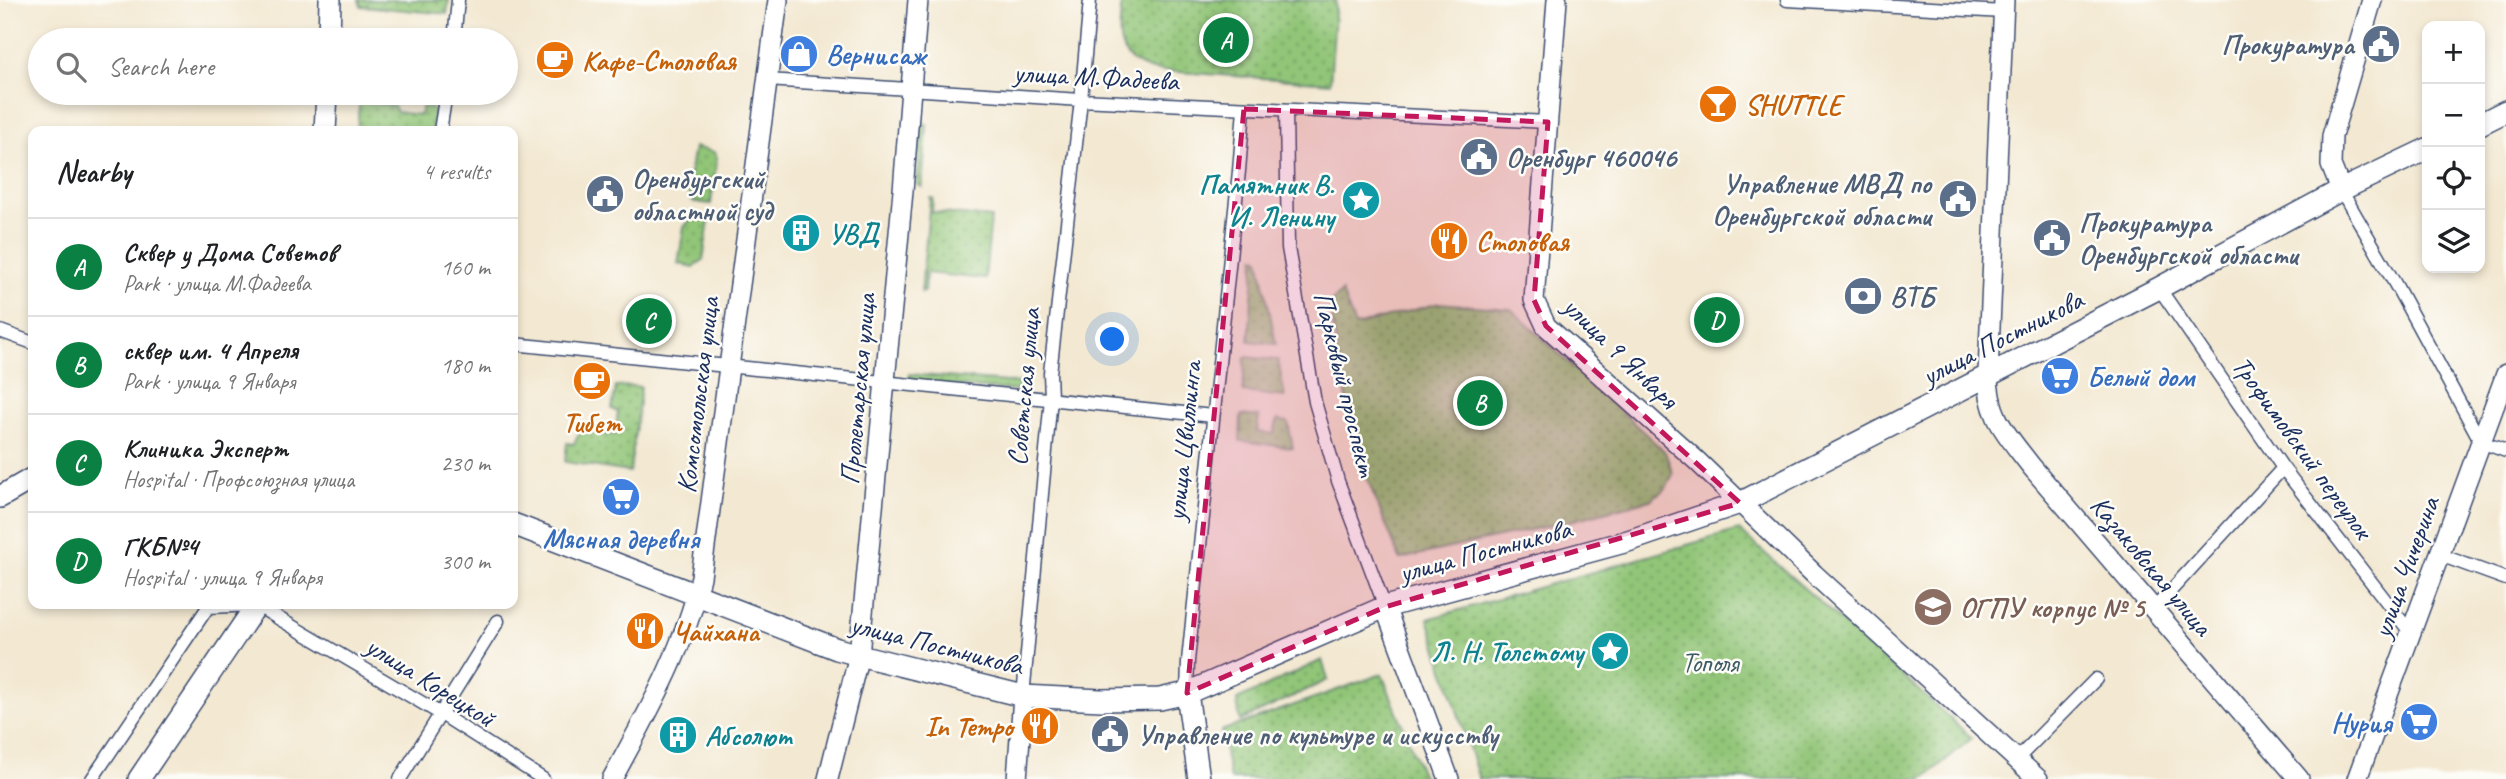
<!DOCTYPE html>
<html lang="en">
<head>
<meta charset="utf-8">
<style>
  :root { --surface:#fff; --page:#f2f2f2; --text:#202124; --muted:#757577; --line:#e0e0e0; --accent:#0b8043 }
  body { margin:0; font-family:Caveat,sans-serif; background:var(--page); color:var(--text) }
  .controls { position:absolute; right:21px; top:21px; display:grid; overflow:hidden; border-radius:14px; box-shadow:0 4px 10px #0003 }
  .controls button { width:63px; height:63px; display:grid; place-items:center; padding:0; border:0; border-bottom:2px solid var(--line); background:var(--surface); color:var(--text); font:35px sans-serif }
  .you { position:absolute; left:1113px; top:340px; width:24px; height:24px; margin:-18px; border:5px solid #fff; border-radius:50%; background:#1a73e8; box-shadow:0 0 0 10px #1a73e833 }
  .badge { display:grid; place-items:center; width:46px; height:46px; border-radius:50%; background:var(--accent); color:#fff; font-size:23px; font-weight:700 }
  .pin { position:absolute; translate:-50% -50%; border:4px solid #fff; box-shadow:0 2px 7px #0006 }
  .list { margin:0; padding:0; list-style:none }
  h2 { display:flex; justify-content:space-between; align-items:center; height:91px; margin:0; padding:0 28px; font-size:30px }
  h2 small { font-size:23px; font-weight:400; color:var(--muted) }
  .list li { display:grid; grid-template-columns:46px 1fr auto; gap:21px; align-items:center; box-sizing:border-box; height:98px; padding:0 28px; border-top:2px solid var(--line) }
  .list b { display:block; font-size:26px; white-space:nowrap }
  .list p { margin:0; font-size:23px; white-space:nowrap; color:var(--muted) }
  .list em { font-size:23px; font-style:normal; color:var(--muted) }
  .icon { flex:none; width:38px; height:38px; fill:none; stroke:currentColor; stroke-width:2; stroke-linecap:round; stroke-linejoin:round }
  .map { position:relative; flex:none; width:2506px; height:779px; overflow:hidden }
  .search { position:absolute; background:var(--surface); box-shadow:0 4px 10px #0003; left:28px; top:28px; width:490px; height:77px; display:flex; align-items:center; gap:18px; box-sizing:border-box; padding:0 24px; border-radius:38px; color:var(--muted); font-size:26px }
  .panel { position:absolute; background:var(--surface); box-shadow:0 4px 10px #0003; left:28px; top:126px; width:490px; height:483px; border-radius:14px }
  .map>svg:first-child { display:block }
  .green { fill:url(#green-dots); stroke:#567a6a; stroke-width:2 }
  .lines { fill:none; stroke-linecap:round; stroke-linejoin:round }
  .street-casing { stroke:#3b4b6f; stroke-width:15 }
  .secondary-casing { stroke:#3b4b6f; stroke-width:22 }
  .primary-casing { stroke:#3b4b6f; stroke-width:24 }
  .street { stroke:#fff; stroke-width:12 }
  .secondary { stroke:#fff; stroke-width:19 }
  .primary { stroke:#fff; stroke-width:21 }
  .marked { fill:#c2185b; fill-opacity:0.2; stroke:#c2185b; stroke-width:5; stroke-dasharray:14 9; stroke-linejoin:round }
  .labels { text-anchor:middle; stroke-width:5; stroke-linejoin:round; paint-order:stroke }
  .service-label { font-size:28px; font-weight:bold; fill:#4e5e75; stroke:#fdfcf7; text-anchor:start }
  .shop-label { font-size:28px; font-weight:bold; fill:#366cbe; stroke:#fdfcf7; text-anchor:start }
  .food-label { font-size:28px; font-weight:bold; fill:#c56008; stroke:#fdfcf7; text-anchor:start }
  .street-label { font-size:28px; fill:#1b2f5e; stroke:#fdfcf7 }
  .culture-label { font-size:28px; font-weight:bold; fill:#0d838f; stroke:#fdfcf7; text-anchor:end }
  .education-label { font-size:28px; font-weight:bold; fill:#785e54; stroke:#fdfcf7; text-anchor:start }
  .park-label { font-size:28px; fill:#3e5c66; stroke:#fdfcf7 }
</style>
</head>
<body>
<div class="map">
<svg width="2506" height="779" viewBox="0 0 2506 779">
  <defs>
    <pattern id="green-dots" width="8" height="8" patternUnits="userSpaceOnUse" patternTransform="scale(1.75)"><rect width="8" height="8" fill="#91c577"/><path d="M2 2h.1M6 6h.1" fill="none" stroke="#76a065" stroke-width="1.8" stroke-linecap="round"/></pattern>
  </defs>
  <rect width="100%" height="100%" fill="#fdfcf7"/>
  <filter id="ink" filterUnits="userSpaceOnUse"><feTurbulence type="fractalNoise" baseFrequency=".0143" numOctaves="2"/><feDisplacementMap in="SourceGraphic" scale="14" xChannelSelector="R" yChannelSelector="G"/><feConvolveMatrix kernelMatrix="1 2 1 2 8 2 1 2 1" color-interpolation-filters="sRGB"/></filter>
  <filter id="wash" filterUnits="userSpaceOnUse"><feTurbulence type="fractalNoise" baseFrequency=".00686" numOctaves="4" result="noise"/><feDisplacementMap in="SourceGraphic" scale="28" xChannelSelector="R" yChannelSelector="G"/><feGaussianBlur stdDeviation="1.57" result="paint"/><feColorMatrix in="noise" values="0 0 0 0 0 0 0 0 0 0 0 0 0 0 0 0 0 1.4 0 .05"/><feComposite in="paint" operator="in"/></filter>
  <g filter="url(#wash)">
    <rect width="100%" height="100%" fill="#f3e8d1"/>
    <!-- green -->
    <path class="green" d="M359,0h90l-2,14 -86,-8z
      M1122,0h214l-6,83 -178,-13c-40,-12 -33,-35 -30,-70z
      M362,102l32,4 3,6 23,3 2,-8 9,1 4,3 -3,20h-75l2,-26z
      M922,123l5,1 -5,63 -5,-3z
      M694,147l20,5 3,5 -6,47 -18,-2 -6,-13z
      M930,198h3l-1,14 59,6 -6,61 -59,-6 -2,19h-3z
      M692,218l17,3 -6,39 -9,7 -16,-3 6,-37z
      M1255,257l4,1 17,86 -27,-3z
      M1342,292l13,34 84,-23 72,6 154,143 8,22 -7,14 -16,12 -84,22 -166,37 -38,-93 -25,-112 -7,-51z
      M1245,357l33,3 7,37 -42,-5z
      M909,374l110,9v8l-110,-9z
      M630,386l11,1 -11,85 -65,-10 2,-19 7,1 6,-13 35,4 3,-23 -6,-3 4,-22z
      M1241,415l18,2 -2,15 17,2 3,-14 11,2 5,26 -53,-7z
      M1739,530l233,208 -49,41h-444l-51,-160z
      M1322,660l6,20 -88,41 -3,-21z
      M1382,674l42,105h-194l-9,-48z"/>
  </g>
  <g filter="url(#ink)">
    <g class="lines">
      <!-- street casing -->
      <g class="street-casing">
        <path id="street" d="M1787,0l217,12
          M454,40l4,-40
          M767,80l314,20 467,22
          M1286,110l2,138 27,154 23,79 47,126
          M440,131l6,-38
          M2341,190l57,99 83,153 25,9
          M2159,288l124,180 127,164
          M0,331l33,12
          M513,344c233,26 467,46 700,72
          M2440,555l66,24
          M2153,610l130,-142
          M1187,693l1,-32 51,-490 5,-62
          M1023,696l28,-298 -1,-25 31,-273 9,-100
          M2017,759l79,-80
          M92,779l116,-172 48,-2 185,109 102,65
          M400,779l98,-158"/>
      </g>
      <!-- secondary casing -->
      <g class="secondary-casing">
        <path id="secondary" d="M1557,0l-23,300 12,26 151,135 117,113 224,205
          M2004,0l-16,374c0,43 18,59 43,92l268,313
          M2341,190l-10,-25 1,-29 40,-136
          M1385,607l64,172
          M612,779c35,-65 72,-129 89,-202l77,-577
          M828,779l31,-124 44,-464 15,-191
          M1017,779l6,-83
          M2357,779l149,-405"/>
      </g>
      <!-- primary casing -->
      <g class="primary-casing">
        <path id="primary" d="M329,40l1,-40
          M2480,124l26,-13
          M325,131l2,-38
          M0,497l33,-19
          M513,524l324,125 22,6 164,41 78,4 59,-1 27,-6 198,-86 243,-66 112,-38 419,-215 182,-98 86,-41
          M1187,693l12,86
          M139,779l118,-175"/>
      </g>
      <!-- street -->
      <use href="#street" class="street"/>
      <!-- secondary -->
      <use href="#secondary" class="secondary"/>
      <!-- primary -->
      <use href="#primary" class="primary"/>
    </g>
  </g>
  <!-- marked area -->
  <path class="marked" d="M1244,109l304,13 -14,178 12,26 194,177 -355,104 -198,86z"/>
  <!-- icons -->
  <defs>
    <g id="civic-disc" transform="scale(2.0125)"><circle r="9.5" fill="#5c6f8a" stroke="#fdfcf7"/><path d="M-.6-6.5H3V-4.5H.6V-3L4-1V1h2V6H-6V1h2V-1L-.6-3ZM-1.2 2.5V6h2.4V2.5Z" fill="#fff"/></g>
    <g id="shop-disc" transform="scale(2.0125)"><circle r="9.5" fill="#3f7fe0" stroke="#fdfcf7"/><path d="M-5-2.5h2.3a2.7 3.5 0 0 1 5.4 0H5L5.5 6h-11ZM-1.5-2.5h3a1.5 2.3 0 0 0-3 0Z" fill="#fff"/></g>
    <g id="cafe-disc" transform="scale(2.0125)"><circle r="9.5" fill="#e8710a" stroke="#fdfcf7"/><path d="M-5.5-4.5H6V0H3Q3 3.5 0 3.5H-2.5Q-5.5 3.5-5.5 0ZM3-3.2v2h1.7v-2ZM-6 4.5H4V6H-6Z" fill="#fff"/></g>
    <g id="bar-disc" transform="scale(2.0125)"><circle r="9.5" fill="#e8710a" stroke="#fdfcf7"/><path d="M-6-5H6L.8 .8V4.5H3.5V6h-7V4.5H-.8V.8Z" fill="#fff"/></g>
    <g id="sight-disc" transform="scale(2.0125)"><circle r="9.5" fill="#0f9aa8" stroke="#fdfcf7"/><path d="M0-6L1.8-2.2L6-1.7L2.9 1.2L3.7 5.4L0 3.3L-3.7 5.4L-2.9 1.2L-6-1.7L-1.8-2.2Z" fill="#fff"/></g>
    <g id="building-disc" transform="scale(2.0125)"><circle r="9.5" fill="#0f9aa8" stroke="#fdfcf7"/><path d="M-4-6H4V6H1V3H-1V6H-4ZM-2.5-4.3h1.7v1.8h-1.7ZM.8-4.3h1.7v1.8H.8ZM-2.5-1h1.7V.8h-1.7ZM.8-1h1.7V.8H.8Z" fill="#fff"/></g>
    <g id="restaurant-disc" transform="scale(2.0125)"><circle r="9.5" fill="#e8710a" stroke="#fdfcf7"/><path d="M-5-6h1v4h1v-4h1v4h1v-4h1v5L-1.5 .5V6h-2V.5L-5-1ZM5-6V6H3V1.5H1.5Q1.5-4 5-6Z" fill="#fff"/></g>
    <g id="bank-disc" transform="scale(2.0125)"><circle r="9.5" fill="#5c6f8a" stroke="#fdfcf7"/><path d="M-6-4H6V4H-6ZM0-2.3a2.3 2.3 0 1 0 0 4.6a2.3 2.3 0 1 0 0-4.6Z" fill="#fff"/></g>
    <g id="supermarket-disc" transform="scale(2.0125)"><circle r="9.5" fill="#3f7fe0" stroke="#fdfcf7"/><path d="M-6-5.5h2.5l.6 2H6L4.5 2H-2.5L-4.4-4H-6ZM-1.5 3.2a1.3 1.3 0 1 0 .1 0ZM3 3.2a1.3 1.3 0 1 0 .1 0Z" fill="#fff"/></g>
    <g id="university-disc" transform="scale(2.0125)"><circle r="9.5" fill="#8d6e63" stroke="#fdfcf7"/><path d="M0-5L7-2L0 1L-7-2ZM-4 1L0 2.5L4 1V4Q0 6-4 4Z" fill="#fff"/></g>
  </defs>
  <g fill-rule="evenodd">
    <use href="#civic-disc" x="2381" y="44"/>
    <use href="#shop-disc" x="799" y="54"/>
    <use href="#cafe-disc" x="555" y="60"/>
    <use href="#bar-disc" x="1718" y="104"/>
    <use href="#civic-disc" x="1479" y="157"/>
    <use href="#civic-disc" x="605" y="194"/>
    <use href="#civic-disc" x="1958" y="199"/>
    <use href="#sight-disc" x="1361" y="200"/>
    <use href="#building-disc" x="801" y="233"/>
    <use href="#civic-disc" x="2052" y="238"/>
    <use href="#restaurant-disc" x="1449" y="241"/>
    <use href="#bank-disc" x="1863" y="296"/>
    <use href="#supermarket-disc" x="2060" y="376"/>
    <use href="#cafe-disc" x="592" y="381"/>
    <use href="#supermarket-disc" x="621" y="497"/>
    <use href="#university-disc" x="1933" y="607"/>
    <use href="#restaurant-disc" x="645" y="631"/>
    <use href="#sight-disc" x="1610" y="651"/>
    <use href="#supermarket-disc" x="2419" y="722"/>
    <use href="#restaurant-disc" x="1040" y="726"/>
    <use href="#civic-disc" x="1110" y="734"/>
    <use href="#building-disc" x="678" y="735"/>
  </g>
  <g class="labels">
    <!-- service labels -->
    <g class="service-label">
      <text x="2354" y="54" text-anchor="end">Прокуратура</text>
      <text x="1506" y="167">Оренбург 460046</text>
      <text x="632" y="188">Оренбургский<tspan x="632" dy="32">областной суд</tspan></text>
      <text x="1931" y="193" text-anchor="end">Управление МВД по<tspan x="1931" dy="32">Оренбургской области</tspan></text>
      <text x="2079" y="232">Прокуратура<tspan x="2079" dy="32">Оренбургской области</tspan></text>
      <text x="1890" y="306">ВТБ</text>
      <text x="1137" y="744">Управление по культуре и искусству</text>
    </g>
    <!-- shop labels -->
    <g class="shop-label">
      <text x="826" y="64">Вернисаж</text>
      <text x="2087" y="386">Белый дом</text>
      <text x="621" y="548" text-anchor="middle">Мясная деревня</text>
      <text x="2392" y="732" text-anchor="end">Нурия</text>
    </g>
    <!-- food labels -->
    <g class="food-label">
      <text x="582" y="70">Кафе-Столовая</text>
      <text x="1745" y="114">SHUTTLE</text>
      <text x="1476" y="251">Столовая</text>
      <text x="592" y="432" text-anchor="middle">Тибет</text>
      <text x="672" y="641">Чайхана</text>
      <text x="1013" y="736" text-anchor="end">In Tempo</text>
    </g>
    <!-- street labels -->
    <g class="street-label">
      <text transform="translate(1096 76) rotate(3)" y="10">улица М.Фадеева</text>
      <text transform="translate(2002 337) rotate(-27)" y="10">улица Постникова</text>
      <text transform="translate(1621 352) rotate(44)" y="10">улица 9 Января</text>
      <text transform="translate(1346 384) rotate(76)" y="10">Парковый проспект</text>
      <text transform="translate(1023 387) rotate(-85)" y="10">Советская улица</text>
      <text transform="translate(857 389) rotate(-85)" y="10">Пролетарская улица</text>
      <text transform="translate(697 395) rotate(-83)" y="10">Комсомольская улица</text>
      <text transform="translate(1183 441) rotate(-84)" y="10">улица Цвиллинга</text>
      <text transform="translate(2303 447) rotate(54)" y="10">Трофимовский переулок</text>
      <text transform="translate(1485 550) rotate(-15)" y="10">улица Постникова</text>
      <text transform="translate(2152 565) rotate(50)" y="10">Казаковская улица</text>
      <text transform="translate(2405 567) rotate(-70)" y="10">улица Чичерина</text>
      <text transform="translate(937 644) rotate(14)" y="10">улица Постникова</text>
      <text transform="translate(431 681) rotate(32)" y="10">улица Корецкой</text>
    </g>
    <!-- culture labels -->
    <g class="culture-label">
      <text x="1334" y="194">Памятник В.<tspan x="1334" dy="32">И. Ленину</tspan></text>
      <text x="828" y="243" text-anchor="start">УВД</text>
      <text x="1583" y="661">Л. Н. Толстому</text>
      <text x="705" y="745" text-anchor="start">Абсолют</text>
    </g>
    <!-- education labels -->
    <g class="education-label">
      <text x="1960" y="617">ОГПУ корпус № 5</text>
    </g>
    <!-- park labels -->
    <g class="park-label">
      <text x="1710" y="672">Тополя</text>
    </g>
  </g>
</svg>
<div class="controls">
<button>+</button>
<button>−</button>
<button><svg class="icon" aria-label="locate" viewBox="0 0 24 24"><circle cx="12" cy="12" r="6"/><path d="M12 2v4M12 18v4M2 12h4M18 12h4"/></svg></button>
<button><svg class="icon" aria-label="layers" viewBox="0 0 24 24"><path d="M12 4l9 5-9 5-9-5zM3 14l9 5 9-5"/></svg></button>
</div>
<div class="you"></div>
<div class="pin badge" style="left:1226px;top:40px">A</div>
<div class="pin badge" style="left:1480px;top:403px">B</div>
<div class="pin badge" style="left:649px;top:321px">C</div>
<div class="pin badge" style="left:1717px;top:320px">D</div>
<div class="search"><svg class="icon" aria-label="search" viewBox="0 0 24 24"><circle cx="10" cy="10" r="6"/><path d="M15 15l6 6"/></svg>Search here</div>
<section class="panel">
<h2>Nearby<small>4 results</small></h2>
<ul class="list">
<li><span class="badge">A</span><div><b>Сквер у Дома Советов</b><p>Park · улица М.Фадеева</p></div><em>160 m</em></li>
<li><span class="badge">B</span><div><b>сквер им. 4 Апреля</b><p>Park · улица 9 Января</p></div><em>180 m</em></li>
<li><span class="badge">C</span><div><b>Клиника Эксперт</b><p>Hospital · Профсоюзная улица</p></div><em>230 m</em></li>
<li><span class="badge">D</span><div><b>ГКБ№4</b><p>Hospital · улица 9 Января</p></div><em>300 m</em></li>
</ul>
</section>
</div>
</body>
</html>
